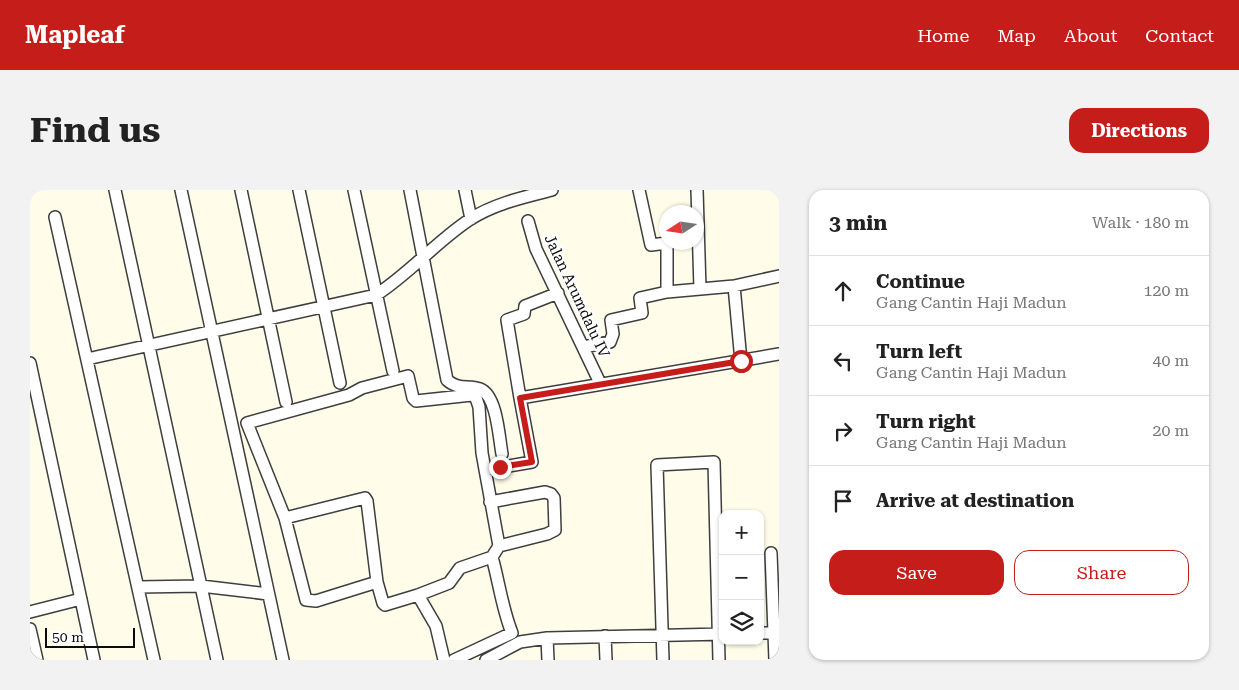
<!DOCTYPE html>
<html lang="en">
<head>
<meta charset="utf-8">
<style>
  :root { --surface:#fff; --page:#f2f2f2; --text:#222; --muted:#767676; --line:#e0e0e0; --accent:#c41d1a }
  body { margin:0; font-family:"Roboto Serif",serif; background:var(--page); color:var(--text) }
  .controls { position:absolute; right:15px; bottom:15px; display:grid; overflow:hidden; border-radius:10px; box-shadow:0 1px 4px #0004 }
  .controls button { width:45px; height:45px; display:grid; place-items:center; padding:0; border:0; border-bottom:1px solid var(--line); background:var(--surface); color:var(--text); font:25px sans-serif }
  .compass { position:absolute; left:629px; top:15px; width:45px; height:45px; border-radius:50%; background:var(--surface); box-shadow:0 1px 4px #0004; rotate:258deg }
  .scale { position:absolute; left:15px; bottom:12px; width:90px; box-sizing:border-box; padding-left:5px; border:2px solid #0b0b0b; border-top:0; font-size:14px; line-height:18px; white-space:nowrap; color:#0b0b0b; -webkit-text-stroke:4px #fff; paint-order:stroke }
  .stop { position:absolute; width:15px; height:15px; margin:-11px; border:4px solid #c41d1a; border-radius:50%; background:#fff }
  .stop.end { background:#c41d1a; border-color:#fff; box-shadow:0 1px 5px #0008 }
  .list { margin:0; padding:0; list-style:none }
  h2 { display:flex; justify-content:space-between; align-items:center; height:65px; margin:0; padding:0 20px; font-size:21px }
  h2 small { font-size:16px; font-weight:400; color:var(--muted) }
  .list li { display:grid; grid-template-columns:32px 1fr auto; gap:15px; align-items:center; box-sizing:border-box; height:70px; padding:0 20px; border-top:1px solid var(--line) }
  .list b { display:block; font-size:19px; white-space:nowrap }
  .list p { margin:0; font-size:16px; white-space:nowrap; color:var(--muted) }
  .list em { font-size:16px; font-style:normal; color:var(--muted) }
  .actions { display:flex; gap:10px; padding:15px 20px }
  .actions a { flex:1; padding:11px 0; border:1px solid var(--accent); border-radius:15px; text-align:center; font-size:18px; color:var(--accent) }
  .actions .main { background:var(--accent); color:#fff }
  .icon { flex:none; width:28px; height:28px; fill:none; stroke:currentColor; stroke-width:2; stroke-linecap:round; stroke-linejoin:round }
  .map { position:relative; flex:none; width:749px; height:470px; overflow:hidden; border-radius:15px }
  header { display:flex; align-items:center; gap:30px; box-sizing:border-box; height:70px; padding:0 25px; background:var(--accent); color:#fff }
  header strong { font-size:24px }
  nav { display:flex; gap:28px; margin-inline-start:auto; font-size:18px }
  .intro { display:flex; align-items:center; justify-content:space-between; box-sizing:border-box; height:120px; padding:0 30px }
  h1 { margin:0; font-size:35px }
  .button { padding:12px 22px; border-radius:15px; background:var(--accent); color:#fff; font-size:18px; font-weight:700 }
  main { display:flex; gap:30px; padding:0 30px }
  aside { flex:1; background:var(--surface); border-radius:15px; box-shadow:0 1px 4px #0004 }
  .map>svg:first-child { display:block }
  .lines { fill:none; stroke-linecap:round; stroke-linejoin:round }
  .minor-casing { stroke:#3e3e3e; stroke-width:14 }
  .minor { stroke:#fff; stroke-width:11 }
  .route { stroke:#c41d1a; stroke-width:6 }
  .labels { text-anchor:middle; stroke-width:5; stroke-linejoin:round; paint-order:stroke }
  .street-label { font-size:15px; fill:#0b0b0b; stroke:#fff }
</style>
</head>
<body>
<header>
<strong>Mapleaf</strong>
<nav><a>Home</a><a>Map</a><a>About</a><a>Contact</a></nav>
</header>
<div class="intro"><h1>Find us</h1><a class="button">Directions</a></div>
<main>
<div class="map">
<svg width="749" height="470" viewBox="0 0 749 470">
  <rect width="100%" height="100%" fill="#fffce9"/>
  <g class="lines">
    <!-- minor casing -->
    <g class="minor-casing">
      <path id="minor" d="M85,0l102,470
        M151,0l102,470
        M211,0l45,212
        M269,0l41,193
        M324,0l39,181
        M380,0l37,190c11,10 21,5 33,9 17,6 19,49 22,65
        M435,0l6,29
        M609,0l12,55 16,-2v49
        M667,0l3,99
        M25,27l99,443
        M498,31l8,28 64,134
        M704,96l7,75
        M553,157l27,-5 3,-8 -2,-14 31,-7 -2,-15 27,-6 67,-6 45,-10
        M57,169l289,-64c34,-22 60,-53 93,-75 24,-16 55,-23 83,-30
        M0,173l64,297
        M490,208l-13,-78 17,-6 1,-8 33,-13
        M455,280l47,-8 -12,-64 259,-44
        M460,312l55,-10 6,2 3,4 1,32 -8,4 -48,12
        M255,328l21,82 10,1 61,-19
        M741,363l4,107
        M108,397l63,-1 67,8
        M388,405l-33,10 -2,-2 -6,-21 -10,-81 -2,-3 -80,20 -38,-95 102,-28 13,-7 46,-12 5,22 3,3 56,-6 4,3 3,9 3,46 17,93 -7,11 -32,11 -11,15 -31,12 18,31 8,34
        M0,422l51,-13
        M0,439l7,31
        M730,443h19
        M575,446l1,24
        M517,448l1,22
        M424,470l58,-27c-10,-25 -13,-51 -20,-76
        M456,470l34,-18 27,-4 176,-4
        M633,470l-6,-195 57,-3 5,198"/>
    </g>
    <!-- minor -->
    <use href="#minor" class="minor"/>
  </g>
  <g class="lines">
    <!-- route -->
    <path class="route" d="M470,277l32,-5 -12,-64 221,-37"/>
  </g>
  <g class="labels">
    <!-- street labels -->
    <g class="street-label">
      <text transform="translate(547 106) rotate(65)" y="5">Jalan Arumdalu IV</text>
    </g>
  </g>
</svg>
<div class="controls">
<button>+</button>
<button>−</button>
<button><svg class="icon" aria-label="layers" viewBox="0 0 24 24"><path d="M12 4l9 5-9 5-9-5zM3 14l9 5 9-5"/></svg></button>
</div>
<svg class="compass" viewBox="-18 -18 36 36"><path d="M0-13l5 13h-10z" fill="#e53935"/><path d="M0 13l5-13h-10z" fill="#767676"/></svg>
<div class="scale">50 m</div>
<div class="stop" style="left:711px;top:171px"></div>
<div class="stop end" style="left:470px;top:277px"></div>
</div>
<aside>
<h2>3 min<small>Walk · 180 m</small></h2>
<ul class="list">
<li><svg class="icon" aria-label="ahead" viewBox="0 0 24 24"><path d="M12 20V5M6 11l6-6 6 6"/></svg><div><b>Continue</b><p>Gang Cantin Haji Madun</p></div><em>120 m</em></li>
<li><svg class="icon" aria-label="left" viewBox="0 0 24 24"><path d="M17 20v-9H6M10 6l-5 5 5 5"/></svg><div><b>Turn left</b><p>Gang Cantin Haji Madun</p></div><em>40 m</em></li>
<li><svg class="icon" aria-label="right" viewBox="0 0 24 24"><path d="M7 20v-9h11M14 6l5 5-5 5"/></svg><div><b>Turn right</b><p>Gang Cantin Haji Madun</p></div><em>20 m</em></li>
<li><svg class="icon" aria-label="arrive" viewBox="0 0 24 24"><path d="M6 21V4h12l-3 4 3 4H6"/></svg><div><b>Arrive at destination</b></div></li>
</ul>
<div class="actions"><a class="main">Save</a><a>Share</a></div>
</aside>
</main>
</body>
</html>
